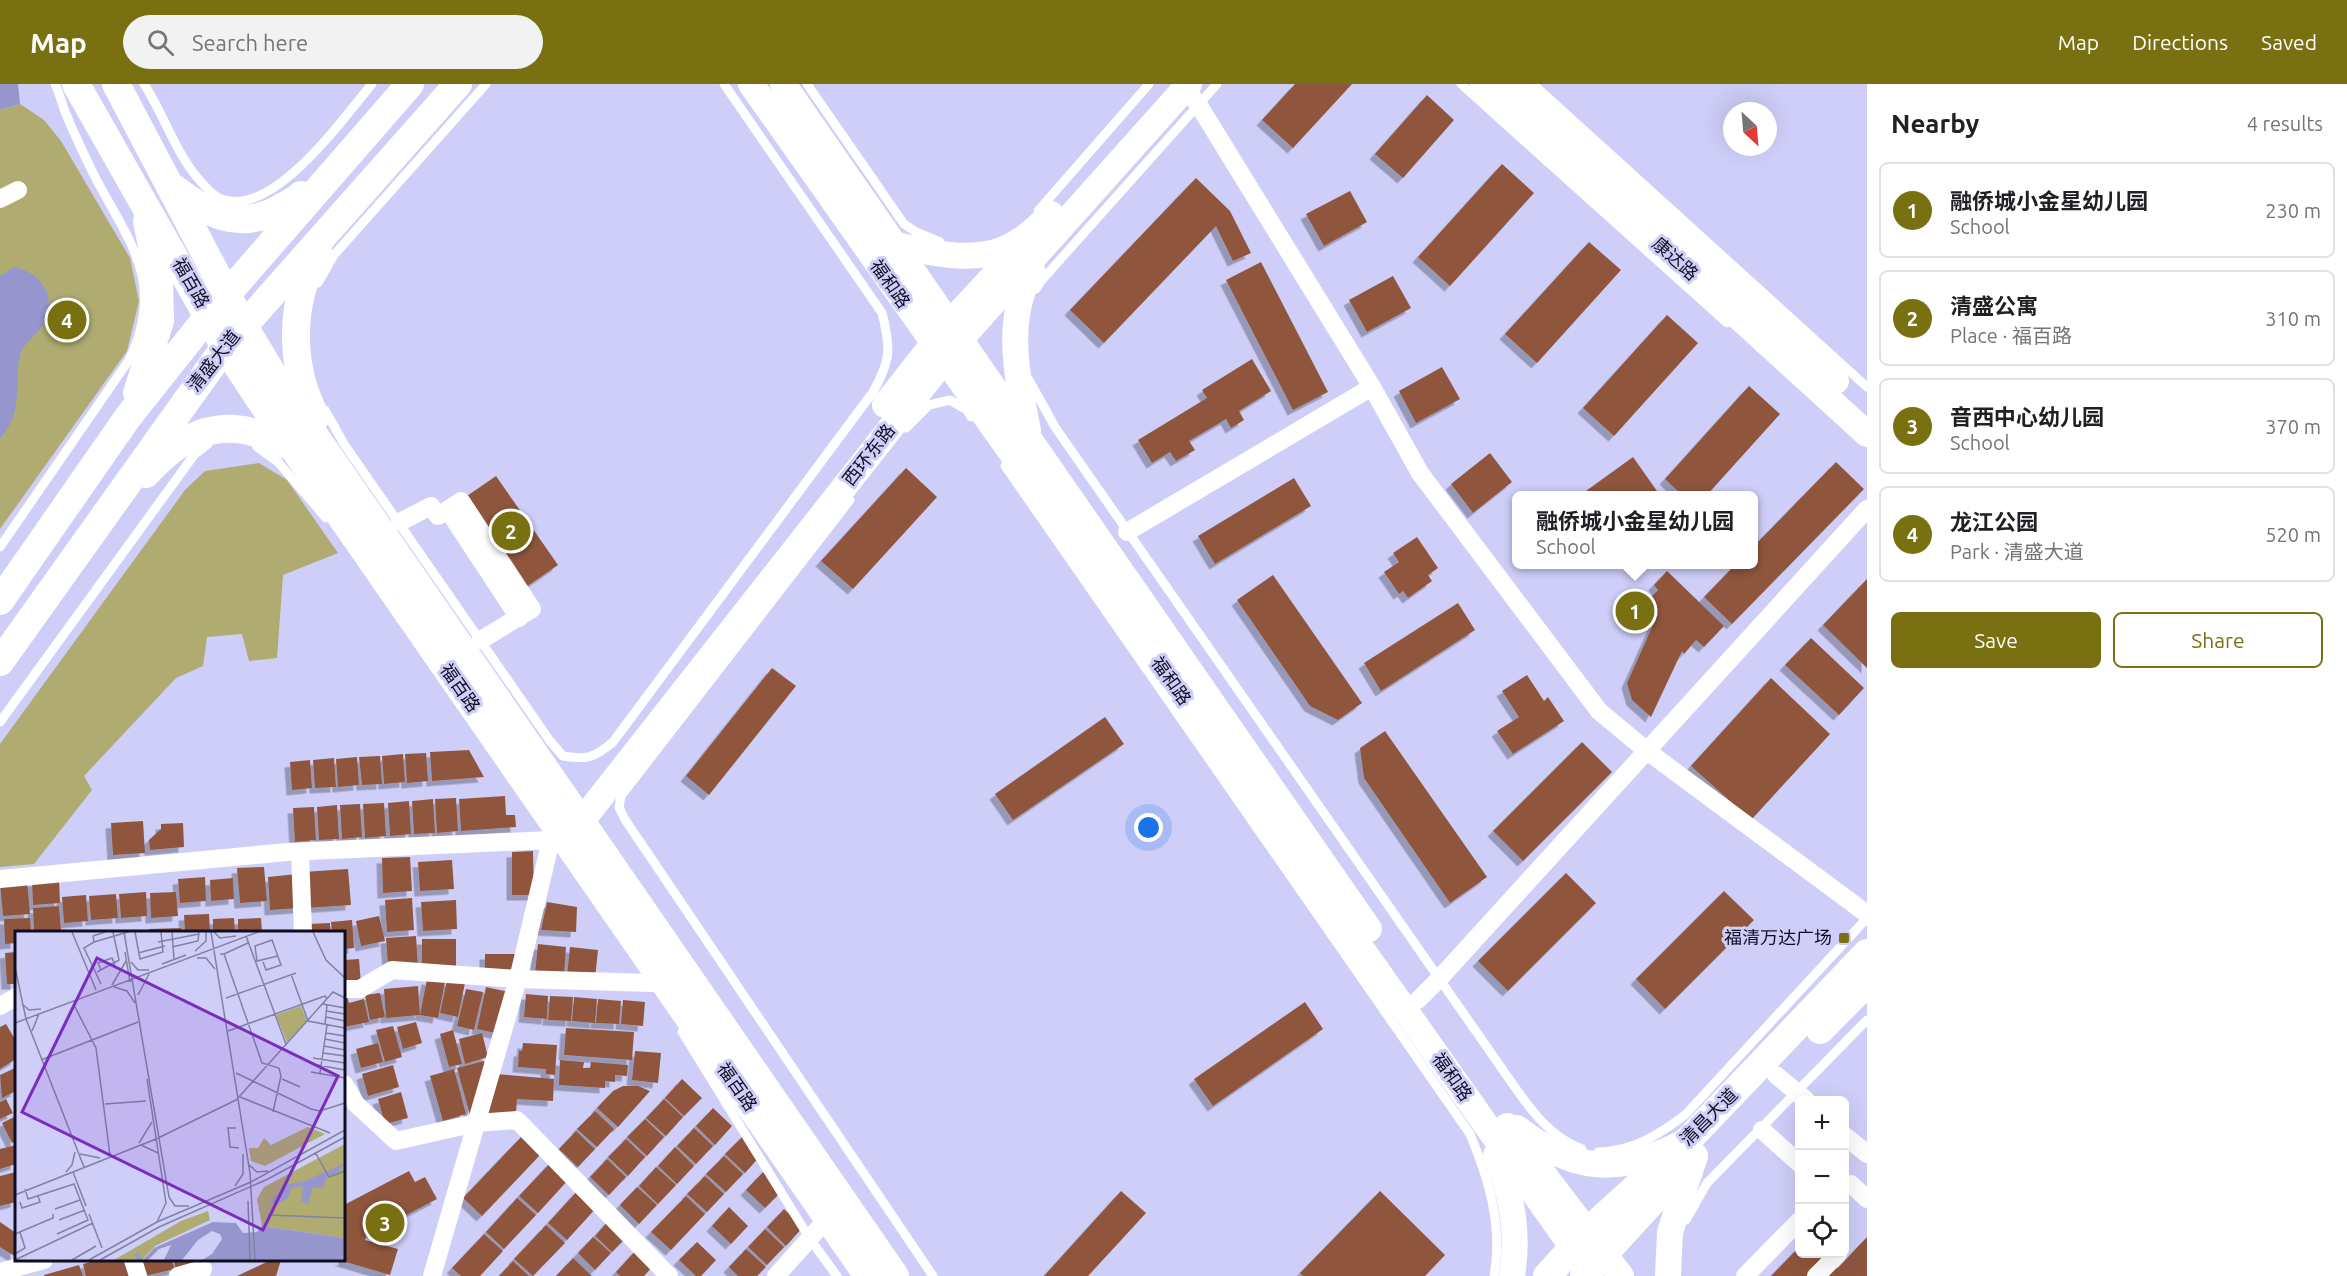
<!DOCTYPE html>
<html lang="en">
<head>
<meta charset="utf-8">
<style>
  :root { --surface:#fff; --page:#f2f2f2; --text:#202124; --muted:#757577; --line:#e0e0e0; --accent:#787011 }
  body { margin:0; font-family:Ubuntu,"Noto Sans SC",sans-serif; background:var(--page); color:var(--text) }
  .controls { position:absolute; right:18px; bottom:18px; display:grid; overflow:hidden; border-radius:9px; box-shadow:0 6px 24px #0002 }
  .controls button { width:54px; height:54px; display:grid; place-items:center; padding:0; border:0; border-bottom:2px solid var(--line); background:var(--surface); color:var(--text); font:30px sans-serif }
  .compass { position:absolute; left:1723px; top:18px; width:54px; height:54px; border-radius:50%; background:var(--surface); box-shadow:0 6px 24px #0002; rotate:154deg }
  .you { position:absolute; left:1149px; top:744px; width:21px; height:21px; margin:-15px; border:4px solid #fff; border-radius:50%; background:#1a73e8; box-shadow:0 0 0 9px #1a73e833 }
  .badge { display:grid; place-items:center; width:39px; height:39px; border-radius:50%; background:var(--accent); color:#fff; font-size:20px; font-weight:700 }
  .pin { position:absolute; translate:-50% -50%; border:3px solid #fff; box-shadow:0 2px 6px #0006 }
  .popup { position:absolute; left:1512px; top:407px; width:246px; height:78px; box-sizing:border-box; display:grid; place-content:center; border-radius:9px; background:var(--surface); filter:drop-shadow(0 2px 4px #0005); font-size:20px; white-space:nowrap; color:var(--muted) }
  .popup b { font-size:22px; color:var(--text) }
  .popup::after { content:''; position:absolute; left:50%; top:100%; margin-left:-12px; border:12px solid transparent; border-top-color:var(--surface) }
  .list { margin:0; padding:0; list-style:none }
  h2 { display:flex; justify-content:space-between; align-items:center; height:78px; margin:0; padding:0 24px; font-size:26px }
  h2 small { font-size:20px; font-weight:400; color:var(--muted) }
  .list li { display:grid; grid-template-columns:39px 1fr auto; gap:18px; align-items:center; box-sizing:border-box; height:96px; margin:0 12px 12px; padding:0 12px; border:2px solid var(--line); border-radius:9px }
  .list b { display:block; font-size:22px; white-space:nowrap }
  .list p { margin:0; font-size:20px; white-space:nowrap; color:var(--muted) }
  .list em { font-size:20px; font-style:normal; color:var(--muted) }
  .actions { display:flex; gap:12px; padding:18px 24px }
  .actions a { flex:1; padding:14px 0; border:2px solid var(--accent); border-radius:9px; text-align:center; font-size:21px; color:var(--accent) }
  .actions .main { background:var(--accent); color:#fff }
  .icon { flex:none; width:33px; height:33px; fill:none; stroke:currentColor; stroke-width:2; stroke-linecap:round; stroke-linejoin:round }
  .map { position:relative; flex:none; width:1867px; height:1192px; overflow:hidden }
  header { display:flex; align-items:center; gap:36px; box-sizing:border-box; height:84px; padding:0 30px; background:var(--accent); color:#fff }
  header strong { font-size:28px }
  nav { display:flex; gap:33px; margin-inline-start:auto; font-size:21px }
  .search { width:420px; height:54px; background:var(--page); display:flex; align-items:center; gap:15px; box-sizing:border-box; padding:0 21px; border-radius:33px; color:var(--muted); font-size:22px }
  main { display:flex }
  aside { flex:1; background:var(--surface) }
  .map>svg:first-child { display:block }
  .green { fill:#afab71 }
  .water { fill:#9695ce }
  .building { fill:#8f573d; filter:url(#shadow) }
  .lines { fill:none; stroke-linecap:round; stroke-linejoin:round }
  .lane { stroke:#fff; stroke-width:9 }
  .street { stroke:#fff; stroke-width:18 }
  .secondary { stroke:#fff; stroke-width:26 }
  .primary { stroke:#fff; stroke-width:28 }
  .poi-dot { fill:#787011; stroke:#cecef9; stroke-width:2 }
  .labels { text-anchor:middle; stroke-width:6; stroke-linejoin:round; paint-order:stroke }
  .street-label { font-size:18px; fill:#0f0e20; stroke:#cecef9 }
  .poi-label { font-size:18px; fill:#0f0e20; stroke:#cecef9; text-anchor:end }
  .inset-road { fill:none; stroke:#8281a2; stroke-width:1.5 }
  .view { fill:#7b2cbf; fill-opacity:0.15; stroke:#7b2cbf; stroke-width:3 }
  .inset-edge { fill:none; stroke:#0f0e20; stroke-width:3 }
</style>
</head>
<body>
<header>
<strong>Map</strong>
<div class="search"><svg class="icon" aria-label="search" viewBox="0 0 24 24"><circle cx="10" cy="10" r="6"/><path d="M15 15l6 6"/></svg>Search here</div>
<nav><a>Map</a><a>Directions</a><a>Saved</a></nav>
</header>
<main>
<div class="map">
<svg width="1867" height="1192" viewBox="0 0 1867 1192">
  <defs>
    <filter id="shadow"><feDropShadow dx="-5.5" dy="5.5" stdDeviation="0" flood-color="#0004"/></filter>
  </defs>
  <rect width="100%" height="100%" fill="#cecef9"/>
  <!-- green -->
  <path class="green" d="M20,20l24,16 17,21 69,117 9,43 -12,50 -127,178v-419z
    M259,379l28,17 51,73 -55,22 -6,83 -28,3 -7,-27 -35,3 -4,29 -27,12 -92,98 8,14 -58,74 -34,3v-123l185,-254 20,-19z"/>
  <!-- water -->
  <path class="water" d="M0,0h18l2,20 -20,6z
    M14,183c29,6 45,32 28,59 -6,9 -20,19 -22,29 -7,31 5,55 -20,84v-163z"/>
  <!-- building -->
  <path class="building" d="M1295,0h57l-59,64 -31,-28z
    M1427,11l27,25 -51,58 -28,-24z
    M1502,80l32,29 -84,93 -32,-29z
    M1196,94l34,33 21,42 -18,8 -17,-35 -112,117 -34,-33z
    M1350,107l17,31 -43,24 -18,-32z
    M1589,158l32,28 -84,93 -32,-29z
    M1261,178l67,130 -35,18 -67,-130z
    M1393,192l18,32 -44,24 -18,-32z
    M1667,231l31,28 -84,93 -31,-28z
    M1252,275l19,32 -32,20 5,9 -13,8 -5,-9 -37,22 6,9 -19,11 -6,-9 -18,11 -14,-23 69,-42 -5,-8z
    M1442,283l18,32 -44,24 -17,-32z
    M1749,302l31,28 -74,82h-23l-18,-17z
    M1490,369l22,29 -39,31 -22,-29z
    M1633,373l24,34 -6,5h-72z
    M1836,378l28,27 -132,135 -28,-27 32,-33h18v-18z
    M906,384l31,29 -84,92 -32,-28z
    M496,392l62,89 -32,22 -62,-89z
    M1294,394l17,28 -96,58 -17,-28z
    M1417,453l21,31 -10,7 4,6 -24,17 -5,-7 -4,3 -15,-22 15,-10 -6,-9z
    M1667,487l57,55 -20,21 -8,-7 -12,14 -2,-3 -31,66 -19,-17 -5,-17 31,-69 -12,-12 12,-12 -4,-5z
    M1273,491l89,128 -24,17 -28,-14 -73,-106z
    M1867,495v89l-44,-43z
    M1458,519l17,27 -94,61 -17,-28z
    M1811,554l53,50 -25,27 -54,-50z
    M772,584l24,18 -87,109 -23,-19z
    M1527,591l17,26 4,-4 16,24 -51,33 -16,-23 22,-14 -17,-26z
    M1771,594l59,56 -79,86 -60,-54z
    M1105,633l19,27 -111,76 -18,-26z
    M1385,647l102,146 -37,26 -86,-125 -4,-30z
    M1582,658l30,30 -89,89 -30,-30z
    M469,666l15,27 -52,4 -2,-29z
    M426,669l2,28 -21,2 -2,-29z
    M403,670l2,28 -21,2 -2,-28z
    M380,672l2,28 -20,1 -3,-28z
    M357,673l2,28 -21,2 -2,-28z
    M334,674l2,29 -21,1 -2,-28z
    M310,676l2,28 -20,2 -2,-28z
    M505,712l1,19h9l1,12 -55,4 -2,-32z
    M456,714l2,33 -21,2 -2,-34z
    M433,715l2,34 -21,1 -2,-33z
    M409,717l2,33 -21,2 -2,-33z
    M384,719l2,33 -21,2 -2,-34z
    M360,720l2,33 -20,2 -2,-34z
    M337,721l2,34 -20,1 -2,-33z
    M314,723l2,33 -21,2 -2,-34z
    M143,737l2,32 -32,2 -2,-32z
    M183,739l1,24 -34,3 -1,-10 12,-11v-5z
    M533,767l1,44h-22v-43z
    M410,773l2,34 -29,2 -1,-35z
    M452,776l2,29 -34,2 -2,-29z
    M264,783l3,34 -27,2 -3,-35z
    M348,785l3,36 -45,3 -3,-36z
    M1566,789l30,30 -88,88 -30,-30z
    M297,790l2,34 -29,2 -2,-33z
    M205,793l1,24 -26,2 -2,-24z
    M233,794l1,21 -23,2 -1,-21z
    M59,795l1,24 -27,2 -1,-24z
    M27,796l3,34 -27,2 -3,-34z
    M1724,807l30,29 -89,89 -29,-30z
    M146,808l1,24 -26,2 -2,-24z
    M176,808l2,24 -27,2 -1,-25z
    M116,810l2,24 -27,2 -2,-24z
    M86,811l2,26 -24,2 -2,-26z
    M412,814l2,32 -27,2 -2,-32z
    M456,816l1,29 -34,2 -2,-29z
    M547,818l30,5 -1,25 -35,-2z
    M59,822l2,24 -27,2 -1,-24z
    M209,830l1,18h-25l-1,-17z
    M379,832l6,25 -24,5 -5,-25z
    M30,834l1,14h-15v11l-11,1 -1,-25z
    M234,834l1,14h-22v-13z
    M261,834l1,14h-24v-13z
    M352,836l2,28 -10,1v-17h-12l-1,-10z
    M330,839v9h-22v-8z
    M181,844v4h-32v-3z
    M416,852l2,32 -30,-3 -2,-27z
    M422,855h34v29h-34z
    M538,860l28,3 -2,29 -29,-3z
    M570,863l28,3 -3,29 -28,-3z
    M16,868v32h-9l-2,-31z
    M485,870h32l-5,21 -27,-1z
    M359,875l2,25 -17,1v-25z
    M427,895l18,3 -7,36 -18,-3z
    M447,896l18,3 -7,34 -18,-4z
    M418,902l2,29 -34,3 -2,-29z
    M486,903l23,5 -9,42 -23,-5z
    M466,905l17,3 -9,38 -17,-4z
    M380,909l5,24 -15,3 -5,-25z
    M526,910l22,2 -1,23 -23,-2z
    M347,912l2,7 15,-4 5,23 -25,5v-30z
    M550,912l23,1 -2,24 -23,-1z
    M574,913l23,2 -2,24 -23,-2z
    M598,915l23,2 -2,23 -23,-1z
    M623,916l22,2 -2,24 -22,-2z
    M1305,918l18,27 -110,77 -19,-27z
    M416,938l6,21 -19,6 -6,-22z
    M6,940l10,17v18l-16,10v-42z
    M393,942l9,31 -17,5 -9,-32z
    M566,944l68,4 -2,28 -68,-5z
    M453,946l9,34 -13,3 -9,-33z
    M482,949l6,24 -23,7 -6,-25z
    M378,959l5,19 -22,6 -5,-19z
    M523,959l34,2 -2,30 -9,-1v-5l-28,-2 1,-16h3z
    M635,967l26,2 -3,30 -26,-3z
    M560,976l24,2 -1,6h7l1,-6 37,3 -1,11 -12,-1v7l-10,-1v7l-46,-3z
    M484,977l4,13 -18,41 -13,-47z
    M393,981l6,22 -31,9 -6,-22z
    M15,984l1,23 -14,7 -2,-23z
    M454,985l12,45 -23,7 -13,-45z
    M496,990l58,5 -1,22 -36,-2 -1,13 -28,2z
    M682,995l20,19 -18,18 -19,-18z
    M623,1002h15l12,5 -32,36 -21,-19 16,-17z
    M401,1008l7,26 -23,6 -7,-25z
    M6,1015l7,14 -13,6v-17z
    M664,1015l19,18 -17,19 -20,-18z
    M713,1024l19,18 -17,19 -19,-19z
    M595,1027l19,18 -17,18 -20,-18z
    M16,1032v25l-4,2 -10,-20z
    M645,1035l19,18 -17,19 -20,-19z
    M694,1044l19,18 -17,18 -19,-18z
    M576,1047l19,18 -17,18 -19,-18z
    M743,1052l19,18 -17,19 -20,-19z
    M521,1053l19,18 -58,61 -19,-18z
    M626,1055l19,18 -17,19 -20,-19z
    M16,1061v19l-16,5v-20z
    M675,1063l19,19 -17,18 -19,-18z
    M724,1072l19,18 -17,18 -20,-18z
    M607,1075l19,18 -17,18 -19,-18z
    M551,1078l18,17 -31,34 -19,-17z
    M656,1083l20,18 -18,19 -19,-18z
    M409,1087l6,11 10,-5 12,22 -71,37 -1,4 33,9 -8,26 -51,-15h5v-55z
    M16,1088v30l-16,4v-30z
    M763,1088l20,18 -18,18 -19,-18z
    M705,1092l19,18 -17,18 -20,-18z
    M637,1103l20,18 -18,19 -19,-19z
    M579,1105l19,17 -31,34 -19,-17z
    M1121,1107l25,22 -58,63h-44z
    M1380,1107l65,64 -20,21h-122l-3,-3z
    M686,1112l19,18 -34,36 -20,-18z
    M517,1114l19,17 -32,34 -18,-17z
    M729,1123l19,19 -17,18 -19,-18z
    M784,1125l19,18 -17,19 -19,-19z
    M610,1135l18,17 -16,16 -17,-16z
    M0,1138l16,11v24l-16,-10z
    M546,1141l19,18 -32,33 -19,-17z
    M765,1145l19,18 -17,18 -19,-18z
    M484,1150l19,17 -23,25h-19l-9,-8z
    M593,1153l18,16 -16,17 -17,-17z
    M1867,1153v39h-96l29,-30v8h23l15,14z
    M697,1158l19,18 -15,16h-5l-17,-16z
    M637,1165l17,16 -10,11h-24l-4,-4z
    M746,1165l20,18 -9,9h-19l-9,-9z
    M573,1174l19,18h-36z
    M98,1176h31l5,16h-48l-3,-12z
    M140,1176h32l3,9 -30,7z
    M173,1176h31l-28,9z
    M271,1176h10l-5,16h-39z
    M513,1177l16,15h-30z
    M79,1181l4,11h-39v-1z"/>
  <g class="lines">
    <!-- lane -->
    <path class="lane" d="M144,0c19,29 30,65 52,92 5,6 15,18 23,22 52,24 124,-80 153,-114
      M807,0l97,140 12,8 24,10
      M1461,0l266,239
      M1533,0l334,303
      M1038,127l111,-127
      M318,199l16,-28 152,-171
      M1036,205l5,-8 176,-197
      M1029,296l26,47 459,659c19,27 37,51 68,63
      M325,326l19,34 206,297 13,15c24,4 31,2 50,-14l260,-350c18,-32 18,-44 9,-79l-158,-229
      M906,344l23,-23 21,-5 17,10 4,7
      M257,363l21,15 48,56
      M1005,382l465,668c19,46 33,92 24,142
      M850,416l-229,296 -2,11 5,11 309,458
      M0,463l129,-187c38,-79 -1,-119 -36,-187 -9,-19 -19,-39 -27,-59 -4,-9 -6,-20 -11,-30
      M0,638l194,-267 14,-11
      M682,948l128,207 27,37
      M1598,1068c35,-1 61,-17 88,-38l181,-196
      M1686,1136l21,-37 160,-163"/>
    <!-- street -->
    <path class="street" d="M1185,4l13,16 174,283 48,86 179,238 48,40 220,163
      M0,115l18,-9
      M448,426l71,108
      M400,438l31,-16 7,10 23,-15 71,108 -51,31
      M1127,448l245,-145
      M300,768l3,80
      M0,795l287,-27 264,-12
      M344,905h16l32,-19 126,9 134,4
      M1418,916l21,-21 428,-470
      M0,922l16,-9
      M1776,991l30,25
      M344,1000l12,20 40,37 80,-18 41,-3 152,156
      M1762,1046l38,34
      M1844,1051l23,19
      M1844,1100h7l16,15
      M133,1176l5,16
      M0,1188l44,-12
      M178,1192l25,-7
      M432,1192l86,-297 33,-139 8,-5
      M776,1192l52,-58
      M1745,1192l55,-56
      M1816,1192l22,-22"/>
    <!-- secondary -->
    <path class="secondary" d="M751,0l834,1181
      M783,0l586,845
      M1483,0l384,350
      M1511,0l325,297
      M894,160c39,10 89,22 125,-3 12,-7 22,-18 32,-27
      M885,321l63,-80 65,-70
      M1028,346c-11,-55 -24,-109 4,-160
      M570,752l389,-495 230,-257
      M1507,1042l114,150
      M1517,1044c55,43 100,48 163,16
      M1496,1071c16,40 23,77 16,121
      M1668,1192l2,-44 25,-76"/>
    <!-- primary -->
    <path class="primary" d="M76,0l149,263 33,50 610,879
      M116,0l127,241 34,56 618,895
      M174,104c32,25 63,43 103,22 8,-5 17,-8 24,-15
      M137,309l23,-72 -1,-40 -12,-60
      M316,333c-27,-50 -27,-116 2,-165
      M146,390c26,-29 57,-51 98,-44 17,3 32,12 49,17
      M0,517l128,-184 81,-102 201,-231
      M0,578l225,-315 233,-263
      M1820,946l47,-47
      M1547,1192l41,-45 102,-93 177,-185
      M1584,1192l110,-120"/>
  </g>
  <!-- markers -->
  <rect class="poi-dot" x="1838" y="848" width="12" height="12" rx="3"/>
  <g class="labels">
    <!-- street labels -->
    <g class="street-label">
      <text transform="translate(1675 175) rotate(42)" y="6">康达路</text>
      <text transform="translate(191 199) rotate(60)" y="6">福百路</text>
      <text transform="translate(890 200) rotate(55)" y="6">福和路</text>
      <text transform="translate(214 277) rotate(-52)" y="6">清盛大道</text>
      <text transform="translate(869 371) rotate(-52)" y="6">西环东路</text>
      <text transform="translate(1171 597) rotate(55)" y="6">福和路</text>
      <text transform="translate(460 604) rotate(55)" y="6">福百路</text>
      <text transform="translate(1452 993) rotate(55)" y="6">福和路</text>
      <text transform="translate(737 1003) rotate(55)" y="6">福百路</text>
      <text transform="translate(1709 1033) rotate(-45)" y="6">清昌大道</text>
    </g>
    <!-- poi labels -->
    <g class="poi-label">
      <text x="1832" y="860">福清万达广场</text>
    </g>
  </g>
  <!-- overview -->
  <g transform="translate(15 847)">
    <rect width="330" height="330" fill="#cecef9"/>
    <path d="M286,75l6,15 -20,21 -11,-27zM293,196l17,7 -60,32 -14,-5 -2,-13h9l6,-10 7,7zM330,213v94l-83,-12 -5,-27 7,-12zM193,280l2,9 -55,26 -13,14h-28l67,-39z" fill="#afab71"/>
    <path d="M330,232l-8,10 -10,3 -4,12h-11l-4,16 -7,-3 2,-13 -4,-2 -8,3 -3,9 -10,6 -8,-1 14,-18 21,-4zM198,291l23,1 7,10 14,-1 5,-6 83,12v22h-143l10,-6 10,-15 -2,-5 -8,-3 -14,9 -16,20h-18l7,-15 -12,4 -11,11h-11l-2,-5 3,-3 5,8 11,-12z" fill="#9695ce"/>
    <path class="inset-road" d="M57,1l24,58M109,1l45,265 6,9h14M120,1l5,27 23,-7 -2,-20M157,1l2,27M196,1l39,241 5,87M199,1l6,6 16,-2M298,1l13,28 19,18M231,5l40,108M79,11l34,-10M143,11l41,-8M157,16l26,-6 1,-9M180,20l11,-10v-9M110,21l5,30M123,22l27,-7M205,23h4l38,109 17,5 2,8 -8,36M209,23l24,-11M182,27h9l9,11M116,31l7,8h11M248,31l3,8 15,-5 -9,-25 -17,6 2,15 21,-5M147,33l24,-9M0,36l11,52 58,148M86,39l-3,-7 14,-5 3,7M82,41l22,-12 -6,-28M276,43l17,47 37,7M86,53l-17,-36 10,-6 -1,-6 12,-4M97,54l14,-24M99,56l13,4 8,12M123,64l11,-21M211,67l70,-25M7,73l7,6 12,-1M308,73l22,4M59,74l22,43 14,107M311,80l19,3M311,86l19,4M0,92l243,-91M310,93l2,-19M17,100l7,-17M213,100l97,-35 2,3M311,102l19,3M310,108l20,4M309,115l21,4M308,122l22,3M298,127l32,5M26,129l97,-38M297,133l33,6M296,141l34,6M221,142l75,36 9,2 25,-8M305,142l7,-48M132,148l19,124 -9,19M267,148l18,8M225,166l90,36M223,167l95,-106 12,6M90,173l41,-3M221,197h-8l2,19 9,1M124,212l13,-21M126,214l17,8M300,221l14,25 16,-6M65,223l20,4M233,233l9,8 11,-1M51,241l6,-7 3,-13M58,241l13,34M220,255l8,-12v-20M10,258l3,10 46,-15 14,36 -31,14M0,264l141,-56 82,-40M233,270l2,59M5,271l2,6 18,-6 -2,-6M40,278l25,-9M74,283l13,34M253,284l77,3M44,289l26,-10M0,303l38,-16v-4M0,323l10,-6 -5,-16M0,329l78,-37M57,329l24,-14M74,329l68,-38 94,-40 94,-52M85,329l59,-33 109,-48 77,-42"/>
    <path class="view" d="M82,27l241,118 -75,154 -241,-118z"/>
    <rect width="330" height="330" class="inset-edge"/>
  </g>
</svg>
<div class="controls">
<button>+</button>
<button>−</button>
<button><svg class="icon" aria-label="locate" viewBox="0 0 24 24"><circle cx="12" cy="12" r="6"/><path d="M12 2v4M12 18v4M2 12h4M18 12h4"/></svg></button>
</div>
<svg class="compass" viewBox="-18 -18 36 36"><path d="M0-13l5 13h-10z" fill="#e53935"/><path d="M0 13l5-13h-10z" fill="#757577"/></svg>
<div class="you"></div>
<div class="pin badge" style="left:1635px;top:527px">1</div>
<div class="popup"><b>融侨城小金星幼儿园</b>School</div>
<div class="pin badge" style="left:511px;top:447px">2</div>
<div class="pin badge" style="left:385px;top:1139px">3</div>
<div class="pin badge" style="left:67px;top:236px">4</div>
</div>
<aside>
<h2>Nearby<small>4 results</small></h2>
<ul class="list">
<li><span class="badge">1</span><div><b>融侨城小金星幼儿园</b><p>School</p></div><em>230 m</em></li>
<li><span class="badge">2</span><div><b>清盛公寓</b><p>Place · 福百路</p></div><em>310 m</em></li>
<li><span class="badge">3</span><div><b>音西中心幼儿园</b><p>School</p></div><em>370 m</em></li>
<li><span class="badge">4</span><div><b>龙江公园</b><p>Park · 清盛大道</p></div><em>520 m</em></li>
</ul>
<div class="actions"><a class="main">Save</a><a>Share</a></div>
</aside>
</main>
</body>
</html>
